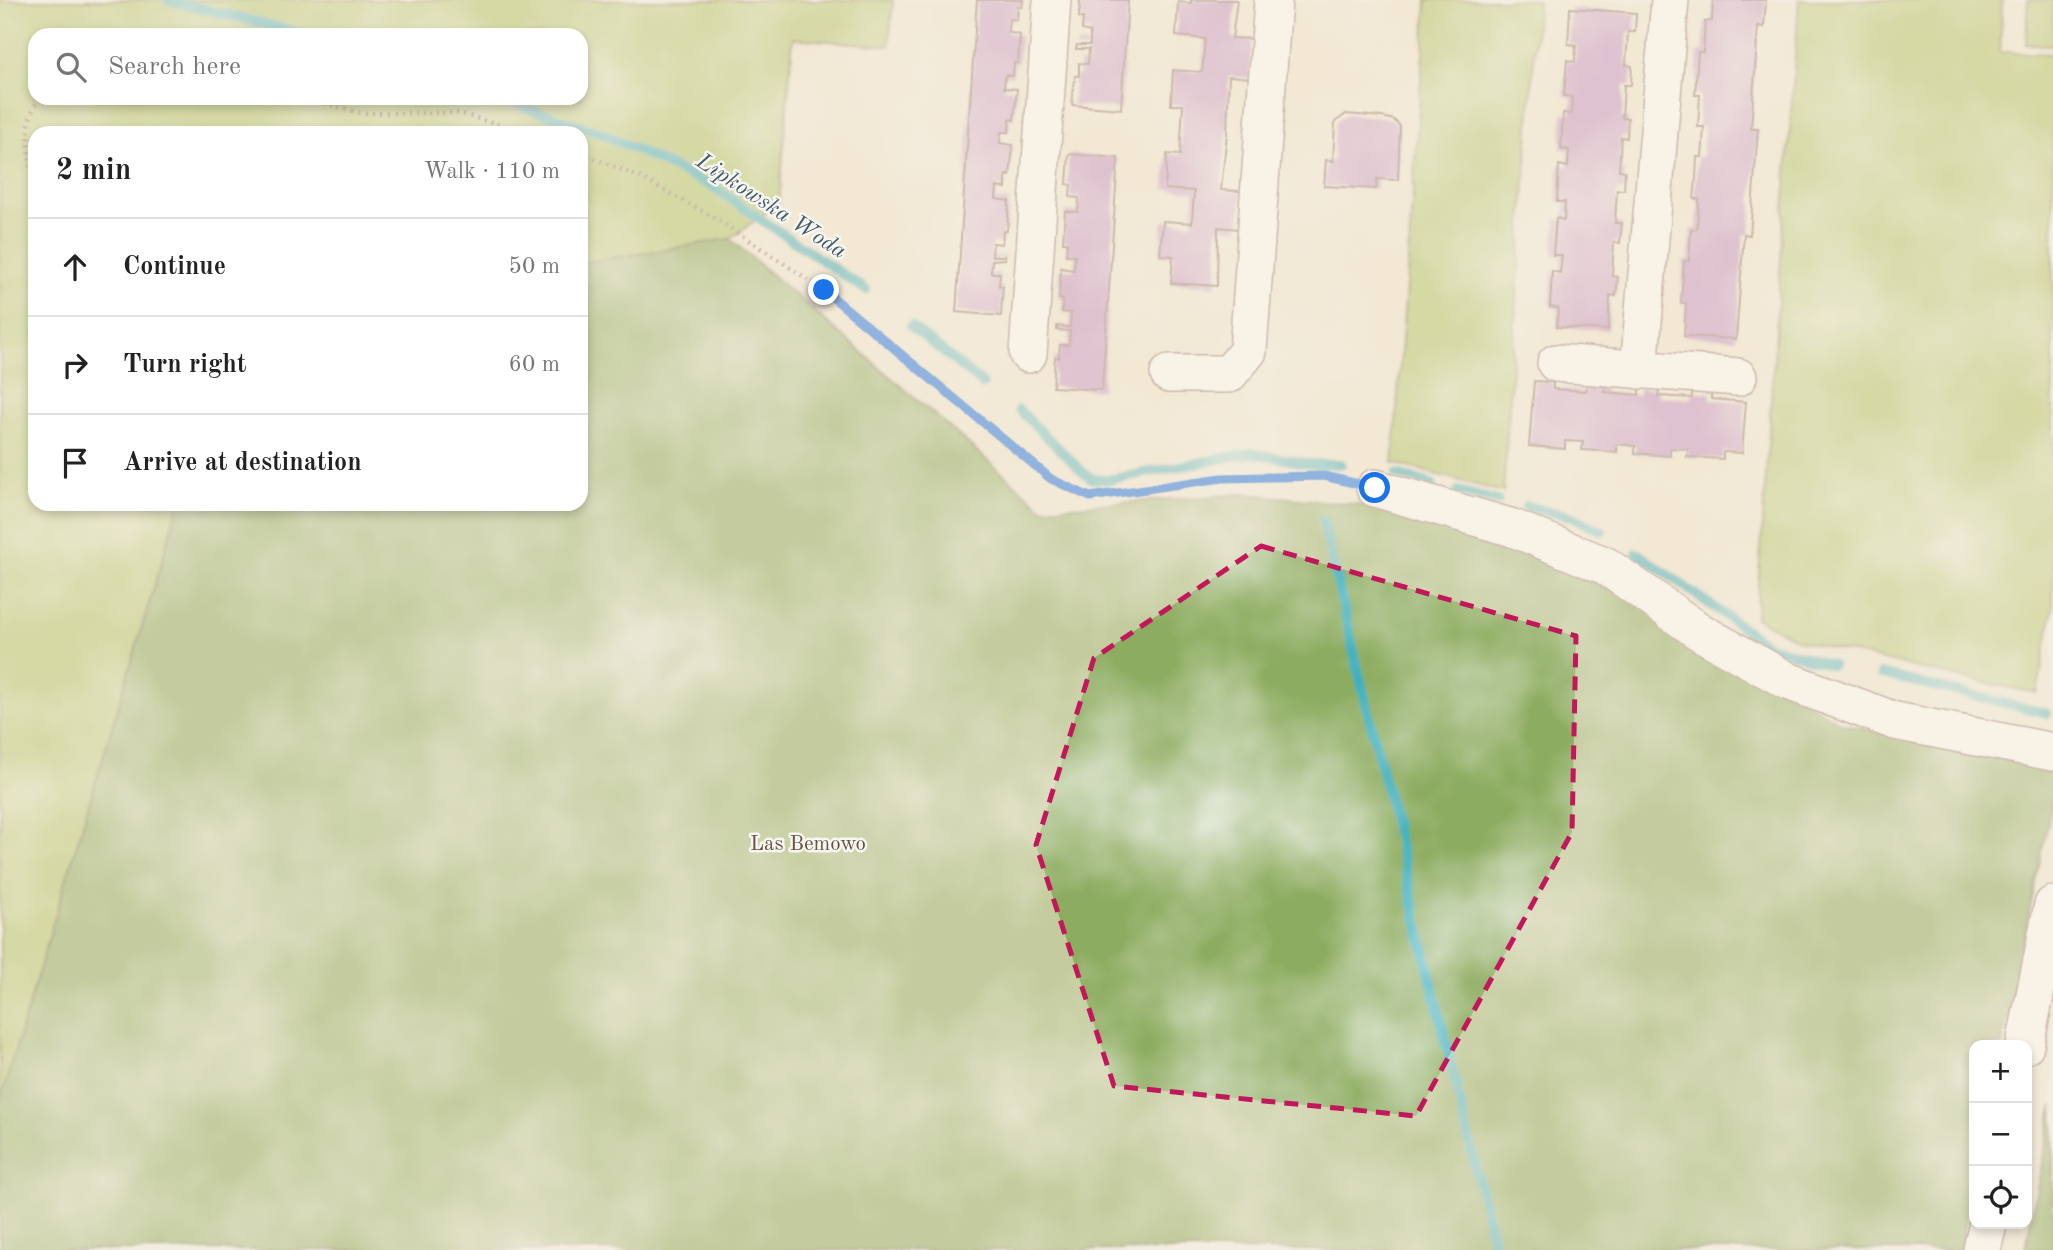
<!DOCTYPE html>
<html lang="en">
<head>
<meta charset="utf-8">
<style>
  :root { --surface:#fff; --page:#f2f2f2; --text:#222; --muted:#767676; --line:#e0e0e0 }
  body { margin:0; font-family:"Old Standard TT",serif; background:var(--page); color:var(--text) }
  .controls { position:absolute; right:21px; bottom:21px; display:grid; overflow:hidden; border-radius:14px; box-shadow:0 4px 10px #0003 }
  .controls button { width:63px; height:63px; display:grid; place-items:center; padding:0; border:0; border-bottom:2px solid var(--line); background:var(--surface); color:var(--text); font:35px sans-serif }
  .stop { position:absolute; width:21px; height:21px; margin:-16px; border:5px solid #1a73e8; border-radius:50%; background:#fff }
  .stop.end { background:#1a73e8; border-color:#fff; box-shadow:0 2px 7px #0008 }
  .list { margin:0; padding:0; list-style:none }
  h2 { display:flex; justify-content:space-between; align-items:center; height:91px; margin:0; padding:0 28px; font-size:30px }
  h2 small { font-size:23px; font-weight:400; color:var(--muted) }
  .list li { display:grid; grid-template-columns:46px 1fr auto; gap:21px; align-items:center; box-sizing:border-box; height:98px; padding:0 28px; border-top:2px solid var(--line) }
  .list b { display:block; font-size:26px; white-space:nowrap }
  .list em { font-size:23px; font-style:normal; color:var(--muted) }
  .icon { flex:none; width:38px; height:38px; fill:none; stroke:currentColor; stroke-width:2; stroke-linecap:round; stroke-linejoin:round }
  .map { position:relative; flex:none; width:2053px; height:1250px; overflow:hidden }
  .search { position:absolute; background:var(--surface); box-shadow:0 4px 10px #0003; left:28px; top:28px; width:560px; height:77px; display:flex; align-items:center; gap:18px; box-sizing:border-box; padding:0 24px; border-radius:21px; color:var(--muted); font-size:26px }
  .panel { position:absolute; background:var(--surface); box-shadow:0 4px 10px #0003; left:28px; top:126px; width:560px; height:385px; border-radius:21px }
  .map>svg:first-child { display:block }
  .green { fill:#b1c76b; stroke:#7e734b; stroke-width:2; fill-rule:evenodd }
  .forest { fill:#8cac5f; stroke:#6b6645; stroke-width:2 }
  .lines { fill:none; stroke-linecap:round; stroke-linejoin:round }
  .stream { stroke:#41b0bd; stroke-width:10 }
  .building { fill:#c896cc }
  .minor-casing { stroke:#9e8480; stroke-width:40 }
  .path { stroke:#9e8480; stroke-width:4.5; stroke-dasharray:2 5; stroke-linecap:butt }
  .minor { stroke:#fff; stroke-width:37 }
  .route { stroke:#1a73e8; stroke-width:9 }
  .marked { fill:none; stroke:#c2185b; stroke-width:5; stroke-dasharray:14 9; stroke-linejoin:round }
  .labels { text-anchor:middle; stroke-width:5; stroke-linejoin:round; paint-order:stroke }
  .park-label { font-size:21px; fill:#69513e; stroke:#f6f6f2 }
  .water-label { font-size:23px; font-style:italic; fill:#465965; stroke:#f6f6f2 }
</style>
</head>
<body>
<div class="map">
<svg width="2053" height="1250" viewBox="0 0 2053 1250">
  <rect width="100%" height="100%" fill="#f6f6f2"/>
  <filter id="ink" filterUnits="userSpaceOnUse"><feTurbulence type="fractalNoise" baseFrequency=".0143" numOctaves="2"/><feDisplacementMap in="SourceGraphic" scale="14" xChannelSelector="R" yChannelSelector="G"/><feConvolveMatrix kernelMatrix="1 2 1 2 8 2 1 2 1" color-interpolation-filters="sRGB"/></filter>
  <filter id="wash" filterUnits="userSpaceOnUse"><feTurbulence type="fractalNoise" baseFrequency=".00686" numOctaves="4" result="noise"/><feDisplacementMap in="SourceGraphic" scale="28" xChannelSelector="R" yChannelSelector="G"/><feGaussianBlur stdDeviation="1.57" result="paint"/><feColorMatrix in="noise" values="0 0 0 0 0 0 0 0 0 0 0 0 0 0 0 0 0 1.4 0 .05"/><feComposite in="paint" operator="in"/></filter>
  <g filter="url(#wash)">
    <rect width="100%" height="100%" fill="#f2e8d4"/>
    <!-- green -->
    <path class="green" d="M0,0h893l-4,46 -96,-8 -14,165 -49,36 -149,24v-130h-546v371h144l-179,597zM35,35h546v63h-546z
      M1427,0h111l-35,492 -110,-29z
      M1799,0h203l-2,52 53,2v554l-16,85 -81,-16 -158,-37 -42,-22z
      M2028,0h25v45l-27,-1z"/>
    <!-- forest -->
    <path class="forest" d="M730,239l313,269 202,-14 121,11 143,32 71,30 261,156 212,48v27l-51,247h-28v134l-14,71h-1960v-149l179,-597h402v-241z
      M2053,1106v144h-28z"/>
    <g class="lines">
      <!-- stream -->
      <path class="stream" d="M168,0l141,35
        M498,98l103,35 112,54 153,103
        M911,326l72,58
        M1019,410l65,63 9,6 14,1 144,-27 59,11h31
        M1397,474l35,10
        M1458,491l40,10
        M1526,506l44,10 32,15
        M1323,521l172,729
        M1637,553l132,93 63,19
        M1881,674l165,39"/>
    </g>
    <g id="blocks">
      <!-- building -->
      <path class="building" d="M977,0h46l-1,7h-4l-1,13 -8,-1 -1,13 12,3 -2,28h-4l-1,13 -8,-1 -1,13 13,1 -3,31 -4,-1 -1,13h-8l-1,11 13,2 -3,31 -4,-1v13l-9,-1 -1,12 13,2 -2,30h-4l-1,13 -9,-1 -1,13h13v3l-13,1 -1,13h9l-1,13h4l-2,30 -45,-4z
        M1080,0h48l-7,109 -49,-4 3,-29h4v-13l9,1 1,-15h-13l1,-4h13v-13l-8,-2 1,-12h-4z
        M1191,0h46l-5,38 20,1 -2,39 -21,-2 -2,57 -6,57 21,1 -3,38 -21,-2 -1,59 -46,-3 2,-27 -13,-1 3,-34 29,2 2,-32 -29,-2 2,-35 13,1 3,-50h-12l2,-35 29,2 3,-33 -29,-3 2,-34 13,1z
        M1713,0h53l-2,27 -6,-1 -7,103h7l-8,106 -6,-1 -8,105 -52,-3 2,-33h-5l3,-42h5l2,-32h6l2,-30h-5l2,-21 1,-21h5l1,-13 1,-17h-6l2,-32h-5l3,-43h5l2,-30 7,-1z
        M1570,8l66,5 -1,19h-7l-2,33 6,1 -1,19h-7l-2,33h6l-1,20 -6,-1 -2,33 6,1 -1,19h-7l-2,33h7l-2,20 -6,-1 -2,34 6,1 -2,19 -6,-1 -2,35 -51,-3 1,-19 -8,-1 2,-36 8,2 2,-18h-9l3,-37 8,2 1,-18h-8l2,-37 9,2 1,-17 -8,-1 2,-36 8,1 1,-17 -8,-1 3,-36 8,2 1,-17 -8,-1z
        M1346,114l36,3 12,3 6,6 -2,54 -21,-1 -1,10 -52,-3 2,-26 7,1 2,-39z
        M1069,154l49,4 -16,232 -49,-3 2,-30 4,1 1,-13h9l1,-14 -13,-1v-4l13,1 1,-14 -9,-1 1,-13h-4l2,-31 13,2 1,-15h-9l1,-13h-4l2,-31 13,1 1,-14 -9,-1 1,-12 -4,-1z
        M1534,381l19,1v7l33,2 1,-7 19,2 -1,6 34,3v-7l20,1 -1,7 34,2v-7l19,2v6l35,3 -4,51 -19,-1v7l-36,-2 1,-8 -18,-1v8l-35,-3v-7l-18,-2v8l-35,-2 1,-8 -18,-1v8l-36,-3z"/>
    </g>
  </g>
  <g filter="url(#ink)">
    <use href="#blocks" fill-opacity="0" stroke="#9e8480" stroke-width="2"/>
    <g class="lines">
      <!-- minor casing -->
      <g class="minor-casing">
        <path id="minor" d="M1028,354l24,-354
          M1556,363l182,14
          M1639,370l31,-370
          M1169,374h60l19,-23 25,-351
          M1375,488l138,40 93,38 94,66 88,49 107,40 158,31
          M2025,1045l28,-140
          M1982,1250l6,-26"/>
      </g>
      <!-- path -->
      <path class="path" d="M304,98l57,15h98l67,20
        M581,153l61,25 76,42 106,70 227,189 39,18 132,-19 102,-2 16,4
        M35,195c-3,-28 -16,-73 5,-97"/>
      <!-- minor -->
      <use href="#minor" class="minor"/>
    </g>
  </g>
  <g class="lines" filter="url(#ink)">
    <!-- route -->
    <path class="route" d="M824,290l227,189 39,18 132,-19 102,-2 51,12"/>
  </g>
  <!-- marked area -->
  <path d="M0 0H2053V1250H0ZM1261,546l315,90 -4,196 -156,284 -302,-30 -78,-241 58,-187z" fill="#f2e8d4" fill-opacity=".55" fill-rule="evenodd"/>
  <path class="marked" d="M1261,546l315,90 -4,196 -156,284 -302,-30 -78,-241 58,-187z"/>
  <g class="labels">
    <!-- park labels -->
    <g class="park-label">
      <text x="808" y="850">Las Bemowo</text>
    </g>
    <!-- water labels -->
    <g class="water-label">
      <text transform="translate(772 205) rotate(33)" y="8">Lipkowska Woda</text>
    </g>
  </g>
</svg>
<div class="controls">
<button>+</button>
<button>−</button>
<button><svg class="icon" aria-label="locate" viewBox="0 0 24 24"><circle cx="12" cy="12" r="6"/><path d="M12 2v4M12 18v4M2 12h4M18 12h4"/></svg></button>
</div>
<div class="stop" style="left:1375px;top:488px"></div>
<div class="stop end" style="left:824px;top:290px"></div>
<div class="search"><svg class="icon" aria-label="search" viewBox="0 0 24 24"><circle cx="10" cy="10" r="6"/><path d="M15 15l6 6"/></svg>Search here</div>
<section class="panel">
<h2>2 min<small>Walk · 110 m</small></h2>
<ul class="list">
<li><svg class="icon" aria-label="ahead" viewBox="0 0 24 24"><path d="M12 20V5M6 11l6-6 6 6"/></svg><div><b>Continue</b></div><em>50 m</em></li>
<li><svg class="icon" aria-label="right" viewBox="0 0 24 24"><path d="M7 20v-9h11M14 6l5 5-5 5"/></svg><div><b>Turn right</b></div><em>60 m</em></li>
<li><svg class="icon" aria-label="arrive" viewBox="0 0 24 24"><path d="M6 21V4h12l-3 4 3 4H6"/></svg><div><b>Arrive at destination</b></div></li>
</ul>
</section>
</div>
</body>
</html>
